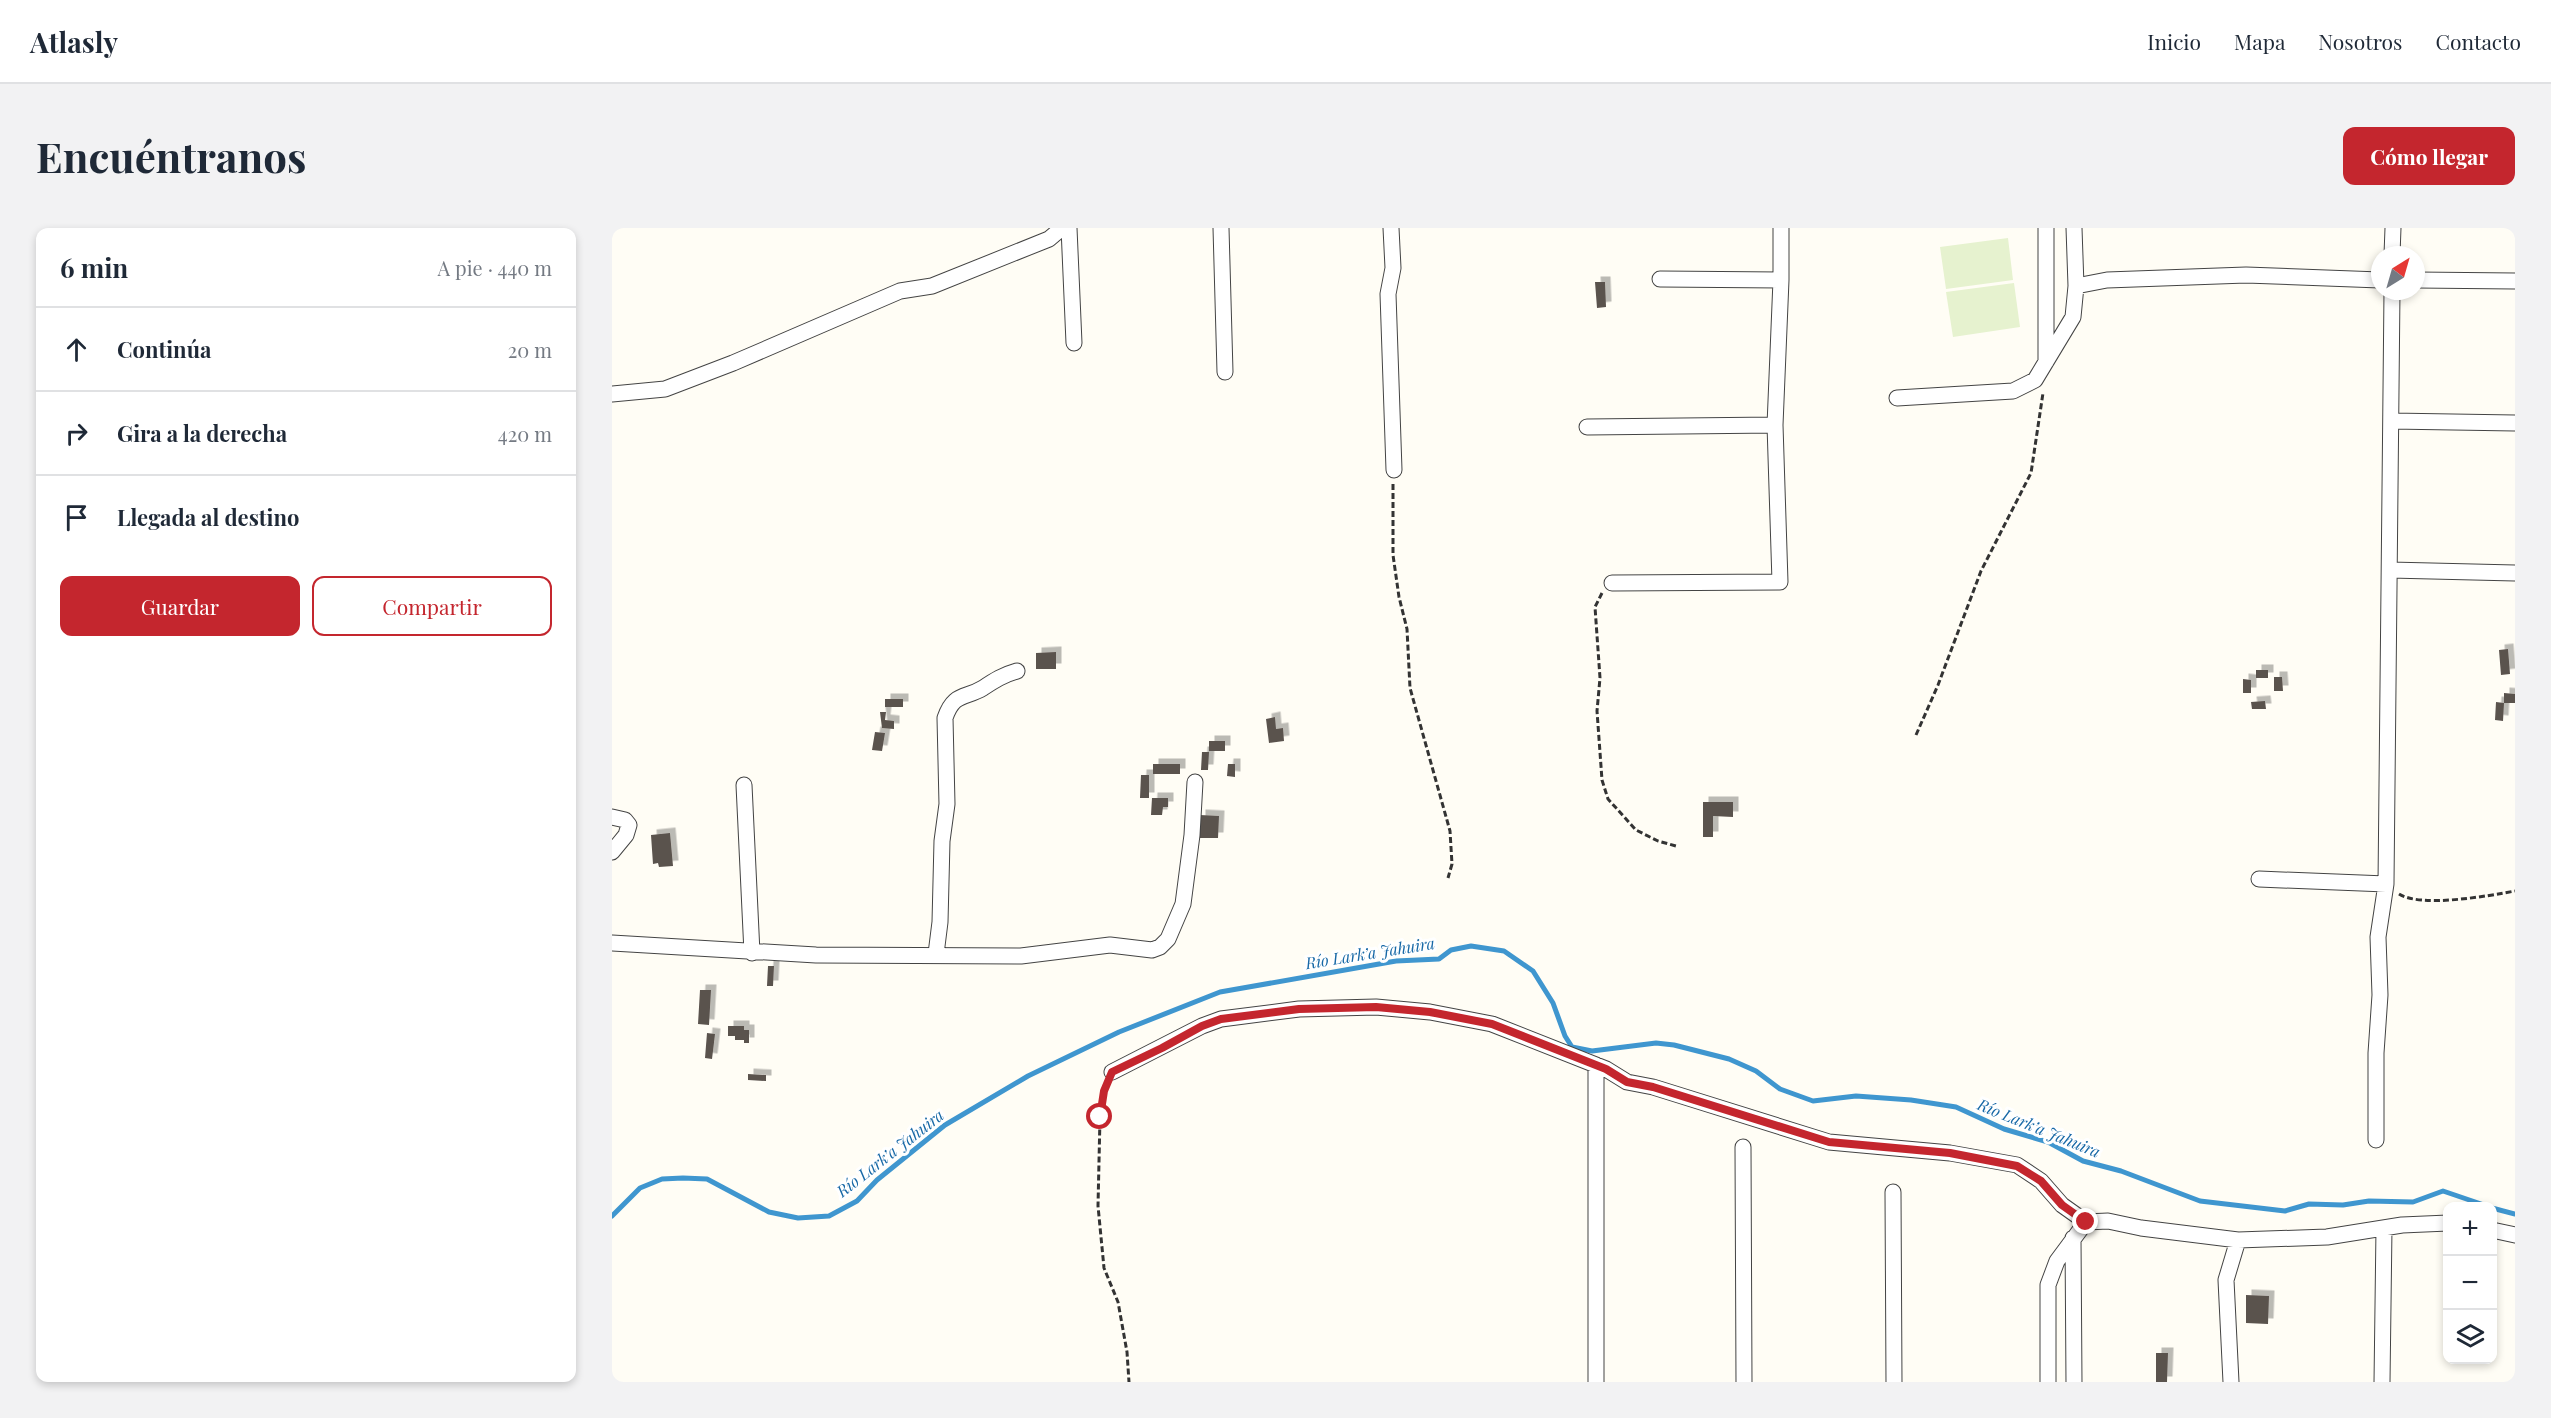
<!DOCTYPE html>
<html lang="es">
<head>
<meta charset="utf-8">
<style>
  :root { --surface:#fff; --page:#f2f2f3; --text:#1f2937; --muted:#747a83; --line:#e0e1e3; --accent:#c4262e }
  body { margin:0; font-family:"Playfair Display",serif; background:var(--page); color:var(--text) }
  .controls { position:absolute; right:18px; bottom:18px; display:grid; overflow:hidden; border-radius:12px; box-shadow:0 3px 9px #0003 }
  .controls button { width:54px; height:54px; display:grid; place-items:center; padding:0; border:0; border-bottom:2px solid var(--line); background:var(--surface); color:var(--text); font:30px sans-serif }
  .compass { position:absolute; left:1759px; top:18px; width:54px; height:54px; border-radius:50%; background:var(--surface); box-shadow:0 3px 9px #0003; rotate:37deg }
  .stop { position:absolute; width:18px; height:18px; margin:-14px; border:4px solid #c4262e; border-radius:50%; background:#fff }
  .stop.end { background:#c4262e; border-color:#fff; box-shadow:0 2px 6px #0008 }
  .list { margin:0; padding:0; list-style:none }
  h2 { display:flex; justify-content:space-between; align-items:center; height:78px; margin:0; padding:0 24px; font-size:26px }
  h2 small { font-size:20px; font-weight:400; color:var(--muted) }
  .list li { display:grid; grid-template-columns:39px 1fr auto; gap:18px; align-items:center; box-sizing:border-box; height:84px; padding:0 24px; border-top:2px solid var(--line) }
  .list b { display:block; font-size:22px; white-space:nowrap }
  .list em { font-size:20px; font-style:normal; color:var(--muted) }
  .actions { display:flex; gap:12px; padding:18px 24px }
  .actions a { flex:1; padding:14px 0; border:2px solid var(--accent); border-radius:12px; text-align:center; font-size:21px; color:var(--accent) }
  .actions .main { background:var(--accent); color:#fff }
  .icon { flex:none; width:33px; height:33px; fill:none; stroke:currentColor; stroke-width:2; stroke-linecap:round; stroke-linejoin:round }
  .map { position:relative; flex:none; width:1903px; height:1154px; overflow:hidden; border-radius:12px }
  header { display:flex; align-items:center; gap:36px; box-sizing:border-box; height:84px; padding:0 30px; background:var(--surface); border-bottom:2px solid var(--line) }
  header strong { font-size:28px }
  nav { display:flex; gap:33px; margin-inline-start:auto; font-size:21px }
  .intro { display:flex; align-items:center; justify-content:space-between; box-sizing:border-box; height:144px; padding:0 36px }
  h1 { margin:0; font-size:42px }
  .button { padding:15px 27px; border-radius:12px; background:var(--accent); color:#fff; font-size:21px; font-weight:700 }
  main { display:flex; gap:36px; padding:0 36px }
  aside { flex:1; background:var(--surface); border-radius:12px; box-shadow:0 3px 9px #0003 }
  .map>svg:first-child { display:block }
  .pitch { fill:#e6f2cf }
  .lines { fill:none; stroke-linecap:round; stroke-linejoin:round }
  .stream { stroke:#3f96cf; stroke-width:5 }
  .building { fill:#5a524d; filter:url(#shadow) }
  .minor-casing { stroke:#444; stroke-width:17 }
  .path { stroke:#333; stroke-width:3; stroke-dasharray:6 3; stroke-linecap:butt }
  .minor { stroke:#fff; stroke-width:15 }
  .route { stroke:#c4262e; stroke-width:8 }
  .labels { text-anchor:middle; stroke-width:6; stroke-linejoin:round; paint-order:stroke }
  .water-label { font-size:16px; font-style:italic; fill:#1768a6; stroke:#fff }
</style>
</head>
<body>
<header>
<strong>Atlasly</strong>
<nav><a>Inicio</a><a>Mapa</a><a>Nosotros</a><a>Contacto</a></nav>
</header>
<div class="intro"><h1>Encuéntranos</h1><a class="button">Cómo llegar</a></div>
<main>
<aside>
<h2>6 min<small>A pie · 440 m</small></h2>
<ul class="list">
<li><svg class="icon" aria-label="ahead" viewBox="0 0 24 24"><path d="M12 20V5M6 11l6-6 6 6"/></svg><div><b>Continúa</b></div><em>20 m</em></li>
<li><svg class="icon" aria-label="right" viewBox="0 0 24 24"><path d="M7 20v-9h11M14 6l5 5-5 5"/></svg><div><b>Gira a la derecha</b></div><em>420 m</em></li>
<li><svg class="icon" aria-label="arrive" viewBox="0 0 24 24"><path d="M6 21V4h12l-3 4 3 4H6"/></svg><div><b>Llegada al destino</b></div></li>
</ul>
<div class="actions"><a class="main">Guardar</a><a>Compartir</a></div>
</aside>
<div class="map">
<svg width="1903" height="1154" viewBox="0 0 1903 1154">
  <defs>
    <filter id="shadow"><feDropShadow dx="5.5" dy="-5.5" stdDeviation="0" flood-color="#0004"/></filter>
  </defs>
  <rect width="100%" height="100%" fill="#fffdf5"/>
  <!-- pitch -->
  <path class="pitch" d="M1396,10l5,42 -67,9 -6,-42z
    M1402,55l6,44 -67,10 -7,-45z"/>
  <g class="lines">
    <!-- stream -->
    <path class="stream" d="M1880,980l23,6
      M0,988l28,-28 22,-9 21,-1 24,1 62,33 29,6 31,-2 28,-15 20,-21 68,-55 83,-49 91,-44 101,-40 176,-31 43,-2 12,-9 20,-4 33,5 29,20 20,32 12,33 7,11 20,4 64,-8 18,2 55,14 27,12 24,18 33,12 43,-5 55,4 45,7 48,22 44,13 35,19 38,10 79,30 85,10 24,-7 34,1 26,-4 44,1 30,-11 44,15"/>
  </g>
  <!-- building -->
  <path class="building" d="M983,54h10l1,25 -9,1z
    M1896,421l2,25 -9,1 -2,-25z
    M444,424v17h-20v-16z
    M1644,442h12v8h-12z
    M1662,449h8l1,14h-9z
    M1631,451l8,1v13h-8z
    M1892,465l11,1v9h-11z
    M273,471h18v8h-18z
    M1653,473l1,8h-14l-1,-7z
    M1884,474l8,1 -1,18 -8,-1z
    M268,484h6l-1,8 9,1v8l-12,-1z
    M663,489l1,12 7,-1 1,13 -15,2 -3,-24z
    M263,504l10,1 -3,18 -10,-1z
    M597,513h16v10h-16z
    M590,524h7l-1,18h-7z
    M541,536h27v10h-27z
    M616,536h7v13l-8,-1z
    M529,547h8v23h-9z
    M540,570h16v9h-5l-1,8h-11z
    M1091,574h30v15l-20,-1v21h-10z
    M588,587l19,1 -1,22h-18z
    M58,605l3,33 -14,1 -1,-4 -5,1 -2,-29z
    M156,738h6l-1,20h-6z
    M88,762h11l-2,35 -11,-1z
    M116,798h16v4h5v13h-5v-3h-9v-4h-7z
    M95,805l8,1 -3,25 -7,-1z
    M136,846l18,1v6l-18,-1z
    M1634,1067l23,1 -1,28 -22,-1z
    M1544,1125h12l-1,29h-11z"/>
  <g class="lines">
    <!-- minor casing -->
    <g class="minor-casing">
      <path id="minor" d="M457,0l5,115
        M609,0l4,144
        M779,0l2,40 -5,26 6,176
        M1780,27l1,-27
        M1048,51l121,1
        M1804,52l99,1
        M1464,58l31,-6 139,-5 134,5
        M1434,134v-134
        M0,166l53,-5 68,-26 167,-72 32,-5 117,-47 13,-11
        M1285,170l116,-7 22,-11 38,-63 3,-31 -2,-58
        M1779,193l124,2
        M975,199l188,-2
        M1778,342l125,3
        M1000,355l168,-1 -5,-157 6,-145v-52
        M132,557l8,168
        M0,589l13,3 4,5 -3,10 -14,17
        M1647,651l127,5
        M0,715l204,12 205,1 89,-11 42,5 8,-3 8,-8 15,-35 9,-69 3,-53
        M324,726l4,-32 2,-81 5,-37 -2,-86c9,-26 20,-19 38,-30 12,-8 20,-13 34,-17
        M500,844l90,-46 19,-7 78,-10 77,-2 54,5 62,12 114,45 21,13 26,5 176,55 121,11 67,12 24,16 21,24 24,17 22,-1 33,7 97,12
        M1764,912v-87l4,-58 -2,-58 8,-53 6,-593
        M1131,919l1,235
        M1281,964l1,190
        M1880,1002l23,5
        M1461,1010l1,144
        M984,1154v-317
        M1436,1154v-97l9,-24 29,-39
        M1619,1154l-5,-102 12,-40 89,-3 75,-12 46,-2
        M1770,1154l2,-154"/>
    </g>
    <!-- path -->
    <path class="path" d="M781,256v71l6,42 8,32 3,59 40,143 2,33 -4,14
      M990,365l-7,14 5,71 -3,33 5,69 6,19 28,31 22,11 18,5
      M1304,507l22,-50 43,-114 50,-98 12,-80
      M1787,666c22,14 89,2 116,-3
      M494,857l-6,32 -2,89 6,62 14,34 9,50 2,30"/>
    <!-- minor -->
    <use href="#minor" class="minor"/>
  </g>
  <g class="lines">
    <!-- route -->
    <path class="route" d="M488,889l4,-26 8,-19 50,-24 40,-22 19,-7 78,-10 77,-2 54,5 62,12 114,45 21,13 26,5 176,55 121,11 67,13 24,15 21,24 24,17"/>
  </g>
  <g class="labels">
    <!-- water labels -->
    <g class="water-label">
      <text transform="translate(758 725) rotate(-9)" y="6">Río Lark’a Jahuira</text>
      <text transform="translate(1427 900) rotate(22)" y="6">Río Lark’a Jahuira</text>
      <text transform="translate(278 925) rotate(-38)" y="6">Río Lark’a Jahuira</text>
    </g>
  </g>
</svg>
<div class="controls">
<button>+</button>
<button>−</button>
<button><svg class="icon" aria-label="layers" viewBox="0 0 24 24"><path d="M12 4l9 5-9 5-9-5zM3 14l9 5 9-5"/></svg></button>
</div>
<svg class="compass" viewBox="-18 -18 36 36"><path d="M0-13l5 13h-10z" fill="#e53935"/><path d="M0 13l5-13h-10z" fill="#747a83"/></svg>
<div class="stop" style="left:488px;top:889px"></div>
<div class="stop end" style="left:1474px;top:994px"></div>
</div>
</main>
</body>
</html>
